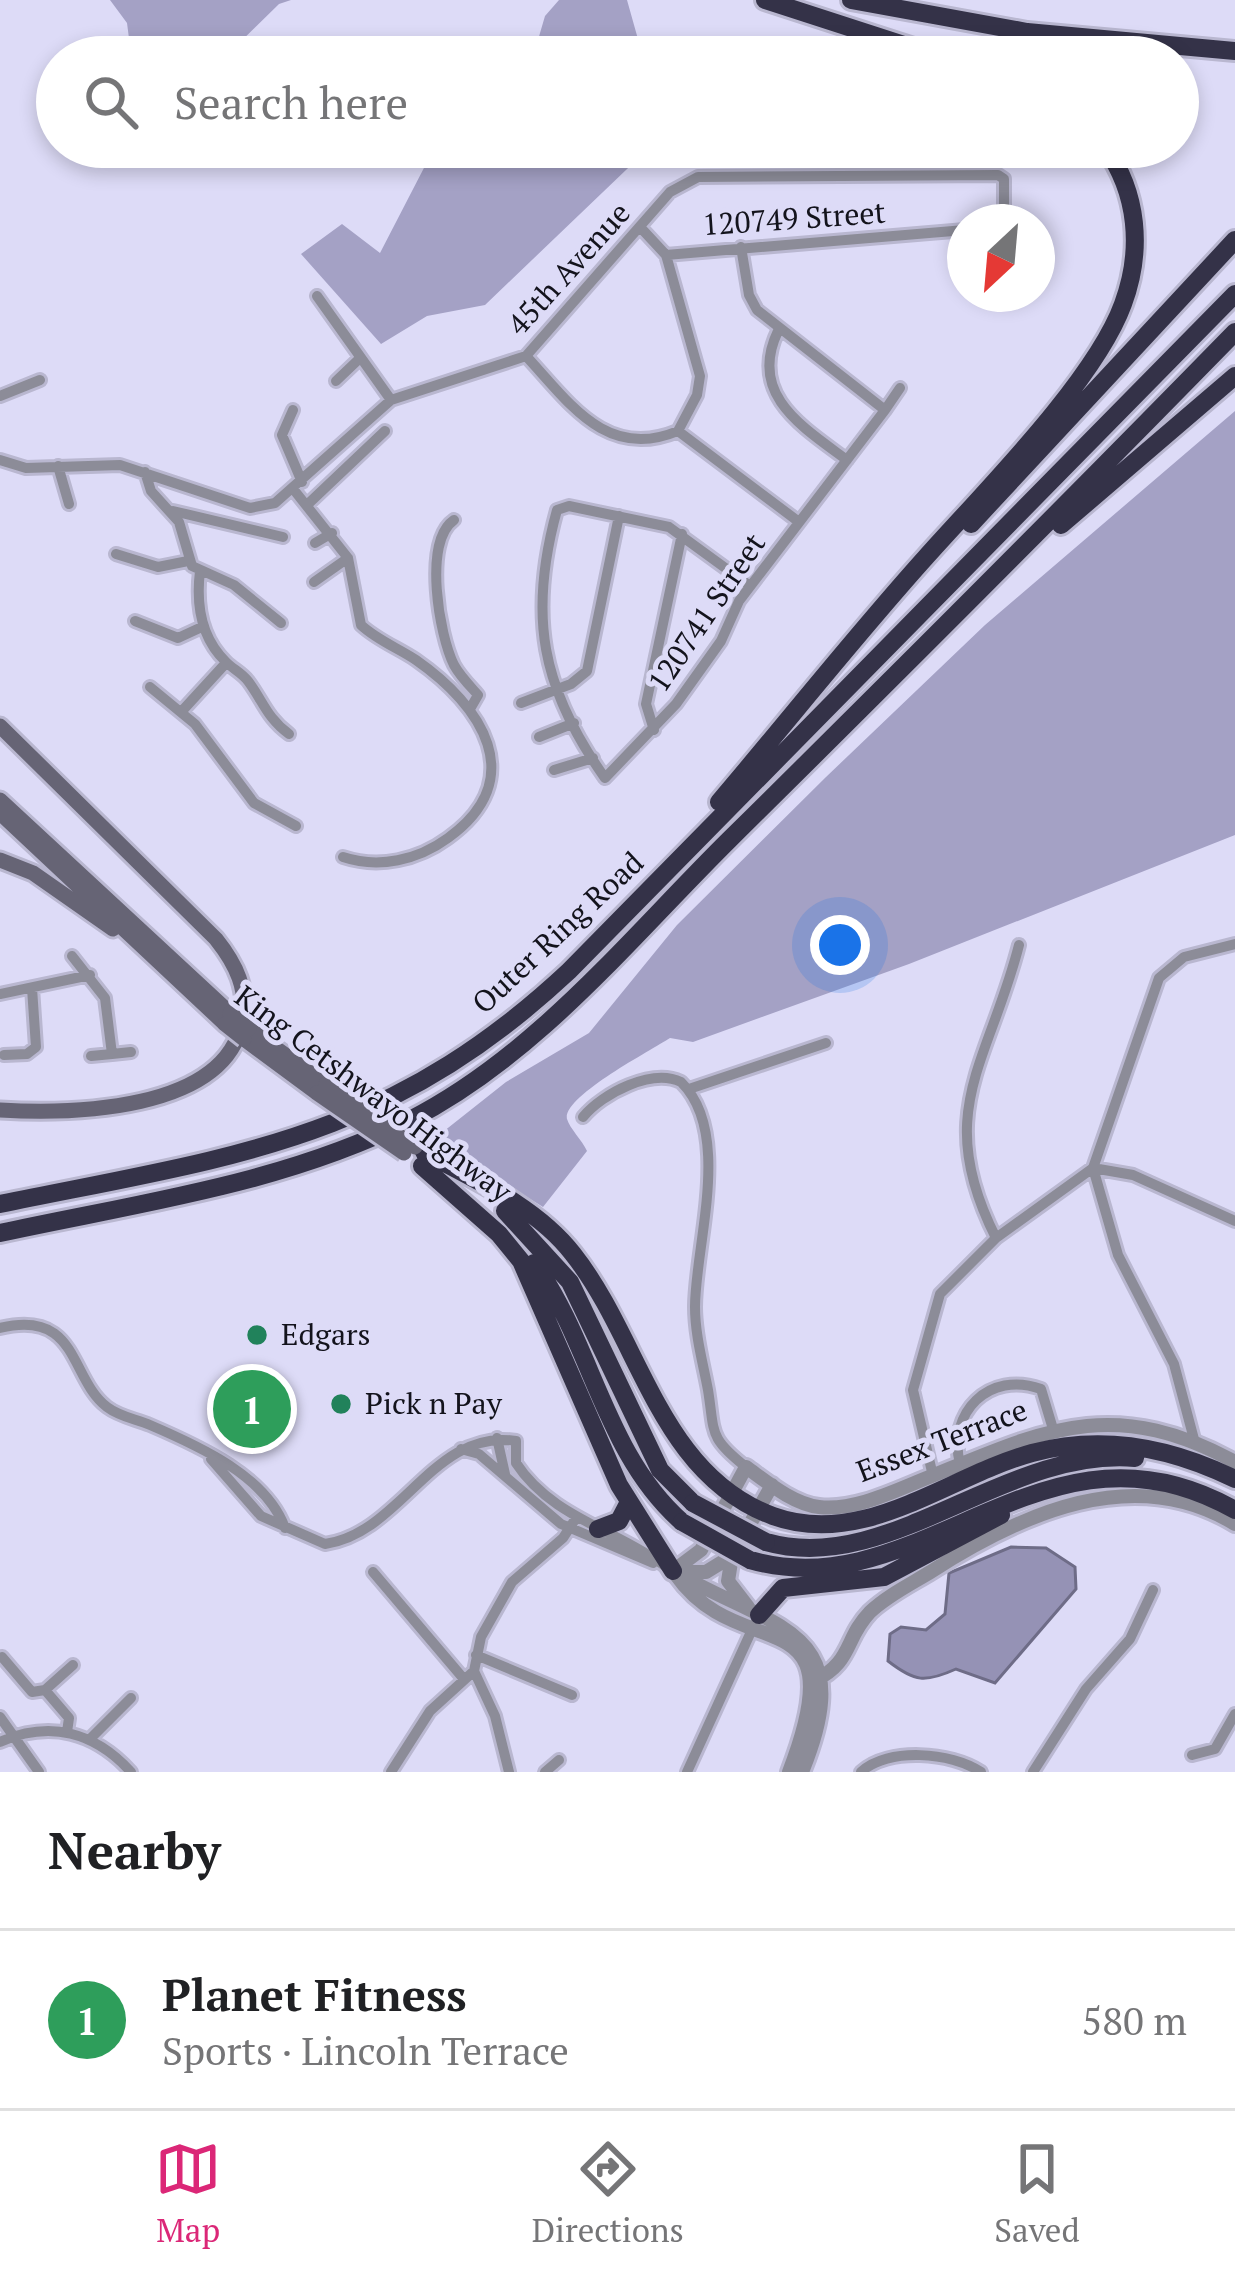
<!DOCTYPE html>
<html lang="en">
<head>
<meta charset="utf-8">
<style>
  :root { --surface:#fff; --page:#f2f2f2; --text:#202124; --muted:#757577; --line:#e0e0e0; --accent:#db2777 }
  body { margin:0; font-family:"PT Serif",serif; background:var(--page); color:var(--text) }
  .compass { position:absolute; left:947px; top:204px; width:108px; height:108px; border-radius:50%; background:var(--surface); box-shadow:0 6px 18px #0003; rotate:206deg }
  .you { position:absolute; left:840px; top:945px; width:42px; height:42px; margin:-30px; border:9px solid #fff; border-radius:50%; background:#1a73e8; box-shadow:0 0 0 18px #1a73e833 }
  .badge { display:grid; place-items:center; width:78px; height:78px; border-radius:50%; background:var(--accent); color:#fff; font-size:39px; font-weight:700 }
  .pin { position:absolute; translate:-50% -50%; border:6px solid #fff; box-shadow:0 3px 12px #0006 }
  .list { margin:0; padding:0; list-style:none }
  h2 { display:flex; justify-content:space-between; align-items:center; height:156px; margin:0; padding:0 48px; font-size:51px }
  h2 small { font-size:39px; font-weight:400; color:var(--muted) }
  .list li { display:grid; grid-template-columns:78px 1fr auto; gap:36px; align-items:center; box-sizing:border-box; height:180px; padding:0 48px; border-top:3px solid var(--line) }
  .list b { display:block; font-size:45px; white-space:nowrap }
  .list p { margin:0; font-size:39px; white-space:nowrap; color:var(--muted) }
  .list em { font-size:39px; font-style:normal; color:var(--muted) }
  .icon { flex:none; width:66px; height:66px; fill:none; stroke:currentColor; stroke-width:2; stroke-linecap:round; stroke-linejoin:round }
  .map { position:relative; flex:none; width:1235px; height:1772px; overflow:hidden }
  .search { position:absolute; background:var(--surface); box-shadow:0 6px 18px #0003; left:36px; right:36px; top:36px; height:132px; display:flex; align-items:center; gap:30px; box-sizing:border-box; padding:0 42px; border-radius:66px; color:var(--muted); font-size:45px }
  .sheet { height:336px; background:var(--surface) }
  nav { display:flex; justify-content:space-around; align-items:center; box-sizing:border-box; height:168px; border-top:3px solid var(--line); background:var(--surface); font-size:33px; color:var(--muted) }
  nav a { display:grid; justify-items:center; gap:6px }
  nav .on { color:var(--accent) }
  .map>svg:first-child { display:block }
  .forest { fill:#a4a1c5 }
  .water { fill:#9592b5; stroke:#6e6c87; stroke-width:3 }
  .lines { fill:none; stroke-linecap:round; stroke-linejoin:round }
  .minor-casing { stroke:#b9b7d0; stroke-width:16 }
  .tertiary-casing { stroke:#b9b7d0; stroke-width:20 }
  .secondary-casing { stroke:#b9b7d0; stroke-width:21 }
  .motorway-casing { stroke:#b9b7d0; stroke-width:24 }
  .minor { stroke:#8c8c98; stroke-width:10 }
  .tertiary { stroke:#8c8c98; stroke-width:14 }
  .secondary { stroke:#666475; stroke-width:15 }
  .motorway { stroke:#343248; stroke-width:18 }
  .secondary-bridge-casing { stroke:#b9b7d0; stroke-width:21; stroke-linecap:butt }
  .motorway-bridge-casing { stroke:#b9b7d0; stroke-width:24; stroke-linecap:butt }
  .secondary-bridge { stroke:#666475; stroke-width:15 }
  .motorway-bridge { stroke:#343248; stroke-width:18 }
  .poi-dot { fill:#21825b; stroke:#dddbf7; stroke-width:4.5 }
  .labels { text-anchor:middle; stroke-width:10; stroke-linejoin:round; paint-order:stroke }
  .street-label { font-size:30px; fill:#13131c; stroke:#dddbf7 }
  .poi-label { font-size:30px; fill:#13131c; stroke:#dddbf7; text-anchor:start }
</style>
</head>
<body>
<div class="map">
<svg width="1235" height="1772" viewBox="0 0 1235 1772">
  <rect width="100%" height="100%" fill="#dddbf7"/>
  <!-- forest -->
  <path class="forest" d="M110,0h181l-12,4 -54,53h-118l23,-11 -3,-23z
    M559,0h68l16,57h-110l12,-41z
    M457,147h193l-165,158 -58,11 -46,28 -80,-90 41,-30 38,29 46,-89z
    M1235,411v424l-326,129 -216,78 -23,-4c-20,13 -108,59 -103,81 3,10 15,21 20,32l-44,56 -109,-68 72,-57 83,-49 88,-108 149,-148 159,-152z"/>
  <!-- water -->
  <path class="water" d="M1011,1547l35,1 29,19 1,22 -81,94 -39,-14c-31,14 -41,13 -68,-8l2,-27 11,-7 25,3 19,-16 4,-41z"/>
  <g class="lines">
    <!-- minor casing -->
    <g class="minor-casing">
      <path id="minor" d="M640,227l26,28 299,-25
        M741,247l8,48 8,15 128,100
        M317,296l74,104
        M778,331c-30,63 23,95 69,129
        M526,356c43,46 80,105 152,75l19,-36 3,-19 -34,-121
        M336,381l22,-21
        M0,396l40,-16
        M293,410l-11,25 20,47
        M678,431l121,91
        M0,460l26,8 94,-3 130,43 25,-5 116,-103 135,-44 144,-164 28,-15 300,-2 6,4v43
        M58,466l11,38
        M145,472l6,19 28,31 13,44 42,19 47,38
        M294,490l54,68 13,67c16,15 37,23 55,35 66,46 114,119 32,178 -30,22 -69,31 -105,19
        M308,504l77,-73
        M173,511l110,26
        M454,520c-31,21 -15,115 0,145 6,11 16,21 24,30l-8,14
        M315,543l17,-10
        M116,554l42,13 30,-6
        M200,571c-4,33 1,67 26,91 7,7 16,11 22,19 15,20 19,37 41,53
        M314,582l34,-24
        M750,586l-81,-59 -100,-21 -12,4c-29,105 -16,178 48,268l71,-74 45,-63 18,-40 146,-191 15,-22
        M135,621l43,17 26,-12
        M150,687l45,37 59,79 42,23
        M521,703l50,-19 16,-13 32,-155
        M182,711l44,-48
        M654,730l-8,-26 36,-170
        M539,737l35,-14
        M554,770l39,-12
        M72,956l33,42 7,56 19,-2
        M0,994l90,-19
        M4,1055l23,-1 9,-7 -4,-59
        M91,1056l21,-2
        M689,1089l137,-46
        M583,1117c20,-24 69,-49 98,-35 52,51 14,163 14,225 0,28 8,56 13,83 7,43 0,47 38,77
        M996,1238c-64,-126 -7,-175 23,-293
        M0,1328c79,-19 69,50 107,79 13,10 29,12 43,18 49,21 116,51 135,103
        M497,1438l8,36
        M1195,1443l-21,-79 -56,-109 -25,-87 66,-190 25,-21 51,-13
        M461,1449l18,5 82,70 92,39
        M211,1459l50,57 64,28c77,-11 108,-116 191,-103v22c35,54 101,67 149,103
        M960,1464c-13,-51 29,-94 81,-75l12,40
        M933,1476l-20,-86 27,-96 56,-56 97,-70 40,7 102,46
        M373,1572l90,106
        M476,1655l96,40
        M2,1657l30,35 13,-2
        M474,1671l21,45 14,56
        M0,1717l39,55
        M67,1732l2,-14 -24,-28 28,-25
        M91,1738l40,-40
        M0,1742c50,-22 95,-10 131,30
        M1192,1755l23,-6 20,-35
        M391,1772l39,-61 44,-40 7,-34 31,-55 51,-44 13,-20
        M545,1772l14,-12
        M687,1772l68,-149
        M861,1772c27,-25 90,-20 120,0
        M1033,1772l53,-83 44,-50 23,-49"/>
    </g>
    <!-- tertiary casing -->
    <g class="tertiary-casing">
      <path id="tertiary" d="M673,1571l28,-21 45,-83c21,15 47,37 73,40 32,4 69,-13 98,-25 120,-48 190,-90 318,-20
        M673,1571c103,60 188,56 129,201
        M678,1572h28l26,-16
        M676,1575c65,93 182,17 113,197
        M748,1607l-20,-26 4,-25 40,-71
        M814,1681c39,-19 30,-42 56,-69 18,-17 41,-28 62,-41 89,-57 202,-109 303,-47"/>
    </g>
    <!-- secondary casing -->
    <g class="secondary-casing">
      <path id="secondary" d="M0,726l216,213c20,25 33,51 26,84 -19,89 -171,91 -242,87
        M0,800l230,213
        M0,813l225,211
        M0,860l33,13 80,56
        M249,1029l77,55
        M244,1039l73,54"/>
    </g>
    <!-- motorway casing -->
    <g class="motorway-casing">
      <path id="motorway" d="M765,0l176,57
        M851,0l176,32 208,19
        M971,524l264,-284
        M1061,525l174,-149
        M719,802c69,-81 136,-166 207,-245 57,-64 169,-176 197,-253 20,-54 15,-111 -18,-157
        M424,1152c50,27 113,55 149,102 68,86 86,220 200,262 91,33 175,-40 259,-63 70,-19 140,-5 203,26
        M422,1166l77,68 22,27 98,224 54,86
        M0,1204c233,-48 386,-62 569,-233l666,-677
        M505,1211l65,71 90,188 33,33
        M0,1233c138,-30 283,-49 410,-113 127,-65 219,-181 319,-280 170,-168 339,-337 506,-508
        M534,1263c59,83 70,190 148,259
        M598,1529l21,-8 10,-19
        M766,1542c123,35 238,-95 369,-84
        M750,1560c172,50 294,-159 485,-50
        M759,1615l24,-27 101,-11 117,-62"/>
    </g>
    <!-- minor -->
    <use href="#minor" class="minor"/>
    <!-- tertiary -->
    <use href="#tertiary" class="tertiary"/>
    <!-- secondary -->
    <use href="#secondary" class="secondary"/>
    <!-- motorway -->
    <use href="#motorway" class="motorway"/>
    <!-- secondary-bridge casing -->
    <g class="secondary-bridge-casing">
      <path id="secondary-bridge" d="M230,1013l19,16
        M225,1024l19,15
        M326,1084l89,63
        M317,1093l87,60"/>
    </g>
    <!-- motorway-bridge casing -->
    <g class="motorway-bridge-casing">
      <path id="motorway-bridge" d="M693,1503l73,39
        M682,1522l68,38"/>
    </g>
    <!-- secondary-bridge -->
    <use href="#secondary-bridge" class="secondary-bridge"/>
    <!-- motorway-bridge -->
    <use href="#motorway-bridge" class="motorway-bridge"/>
  </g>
  <!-- markers -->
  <g class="poi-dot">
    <circle cx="257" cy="1335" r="12"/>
    <circle cx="341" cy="1404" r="12"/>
  </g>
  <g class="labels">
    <!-- street labels -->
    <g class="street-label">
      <text transform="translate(794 219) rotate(-4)" y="10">120749 Street</text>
      <text transform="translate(569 269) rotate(-48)" y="10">45th Avenue</text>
      <text transform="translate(707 613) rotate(-56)" y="10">120741 Street</text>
      <text transform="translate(558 933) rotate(-43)" y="10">Outer Ring Road</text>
      <text transform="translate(373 1094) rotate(37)" y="10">King Cetshwayo Highway</text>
      <text transform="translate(942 1441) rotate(-21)" y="10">Essex Terrace</text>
    </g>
    <!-- poi labels -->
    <g class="poi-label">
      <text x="281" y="1345">Edgars</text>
      <text x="365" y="1414">Pick n Pay</text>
    </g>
  </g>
</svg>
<svg class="compass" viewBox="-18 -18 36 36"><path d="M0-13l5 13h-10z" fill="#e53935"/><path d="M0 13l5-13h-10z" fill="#757577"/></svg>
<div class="you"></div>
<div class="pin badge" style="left:252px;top:1409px;background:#2e9e5b">1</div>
<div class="search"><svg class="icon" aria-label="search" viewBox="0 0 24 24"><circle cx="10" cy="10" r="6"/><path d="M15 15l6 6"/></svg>Search here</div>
</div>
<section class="sheet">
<h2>Nearby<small></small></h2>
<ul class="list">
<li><span class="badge" style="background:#2e9e5b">1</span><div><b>Planet Fitness</b><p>Sports · Lincoln Terrace</p></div><em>580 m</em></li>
</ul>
</section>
<nav>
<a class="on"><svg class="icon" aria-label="map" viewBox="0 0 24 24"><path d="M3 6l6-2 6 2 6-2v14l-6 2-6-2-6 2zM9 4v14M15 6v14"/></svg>Map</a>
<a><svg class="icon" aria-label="directions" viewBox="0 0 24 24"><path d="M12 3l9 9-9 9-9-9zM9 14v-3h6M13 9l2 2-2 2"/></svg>Directions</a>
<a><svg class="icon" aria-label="saved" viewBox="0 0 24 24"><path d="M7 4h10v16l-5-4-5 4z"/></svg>Saved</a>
</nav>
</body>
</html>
